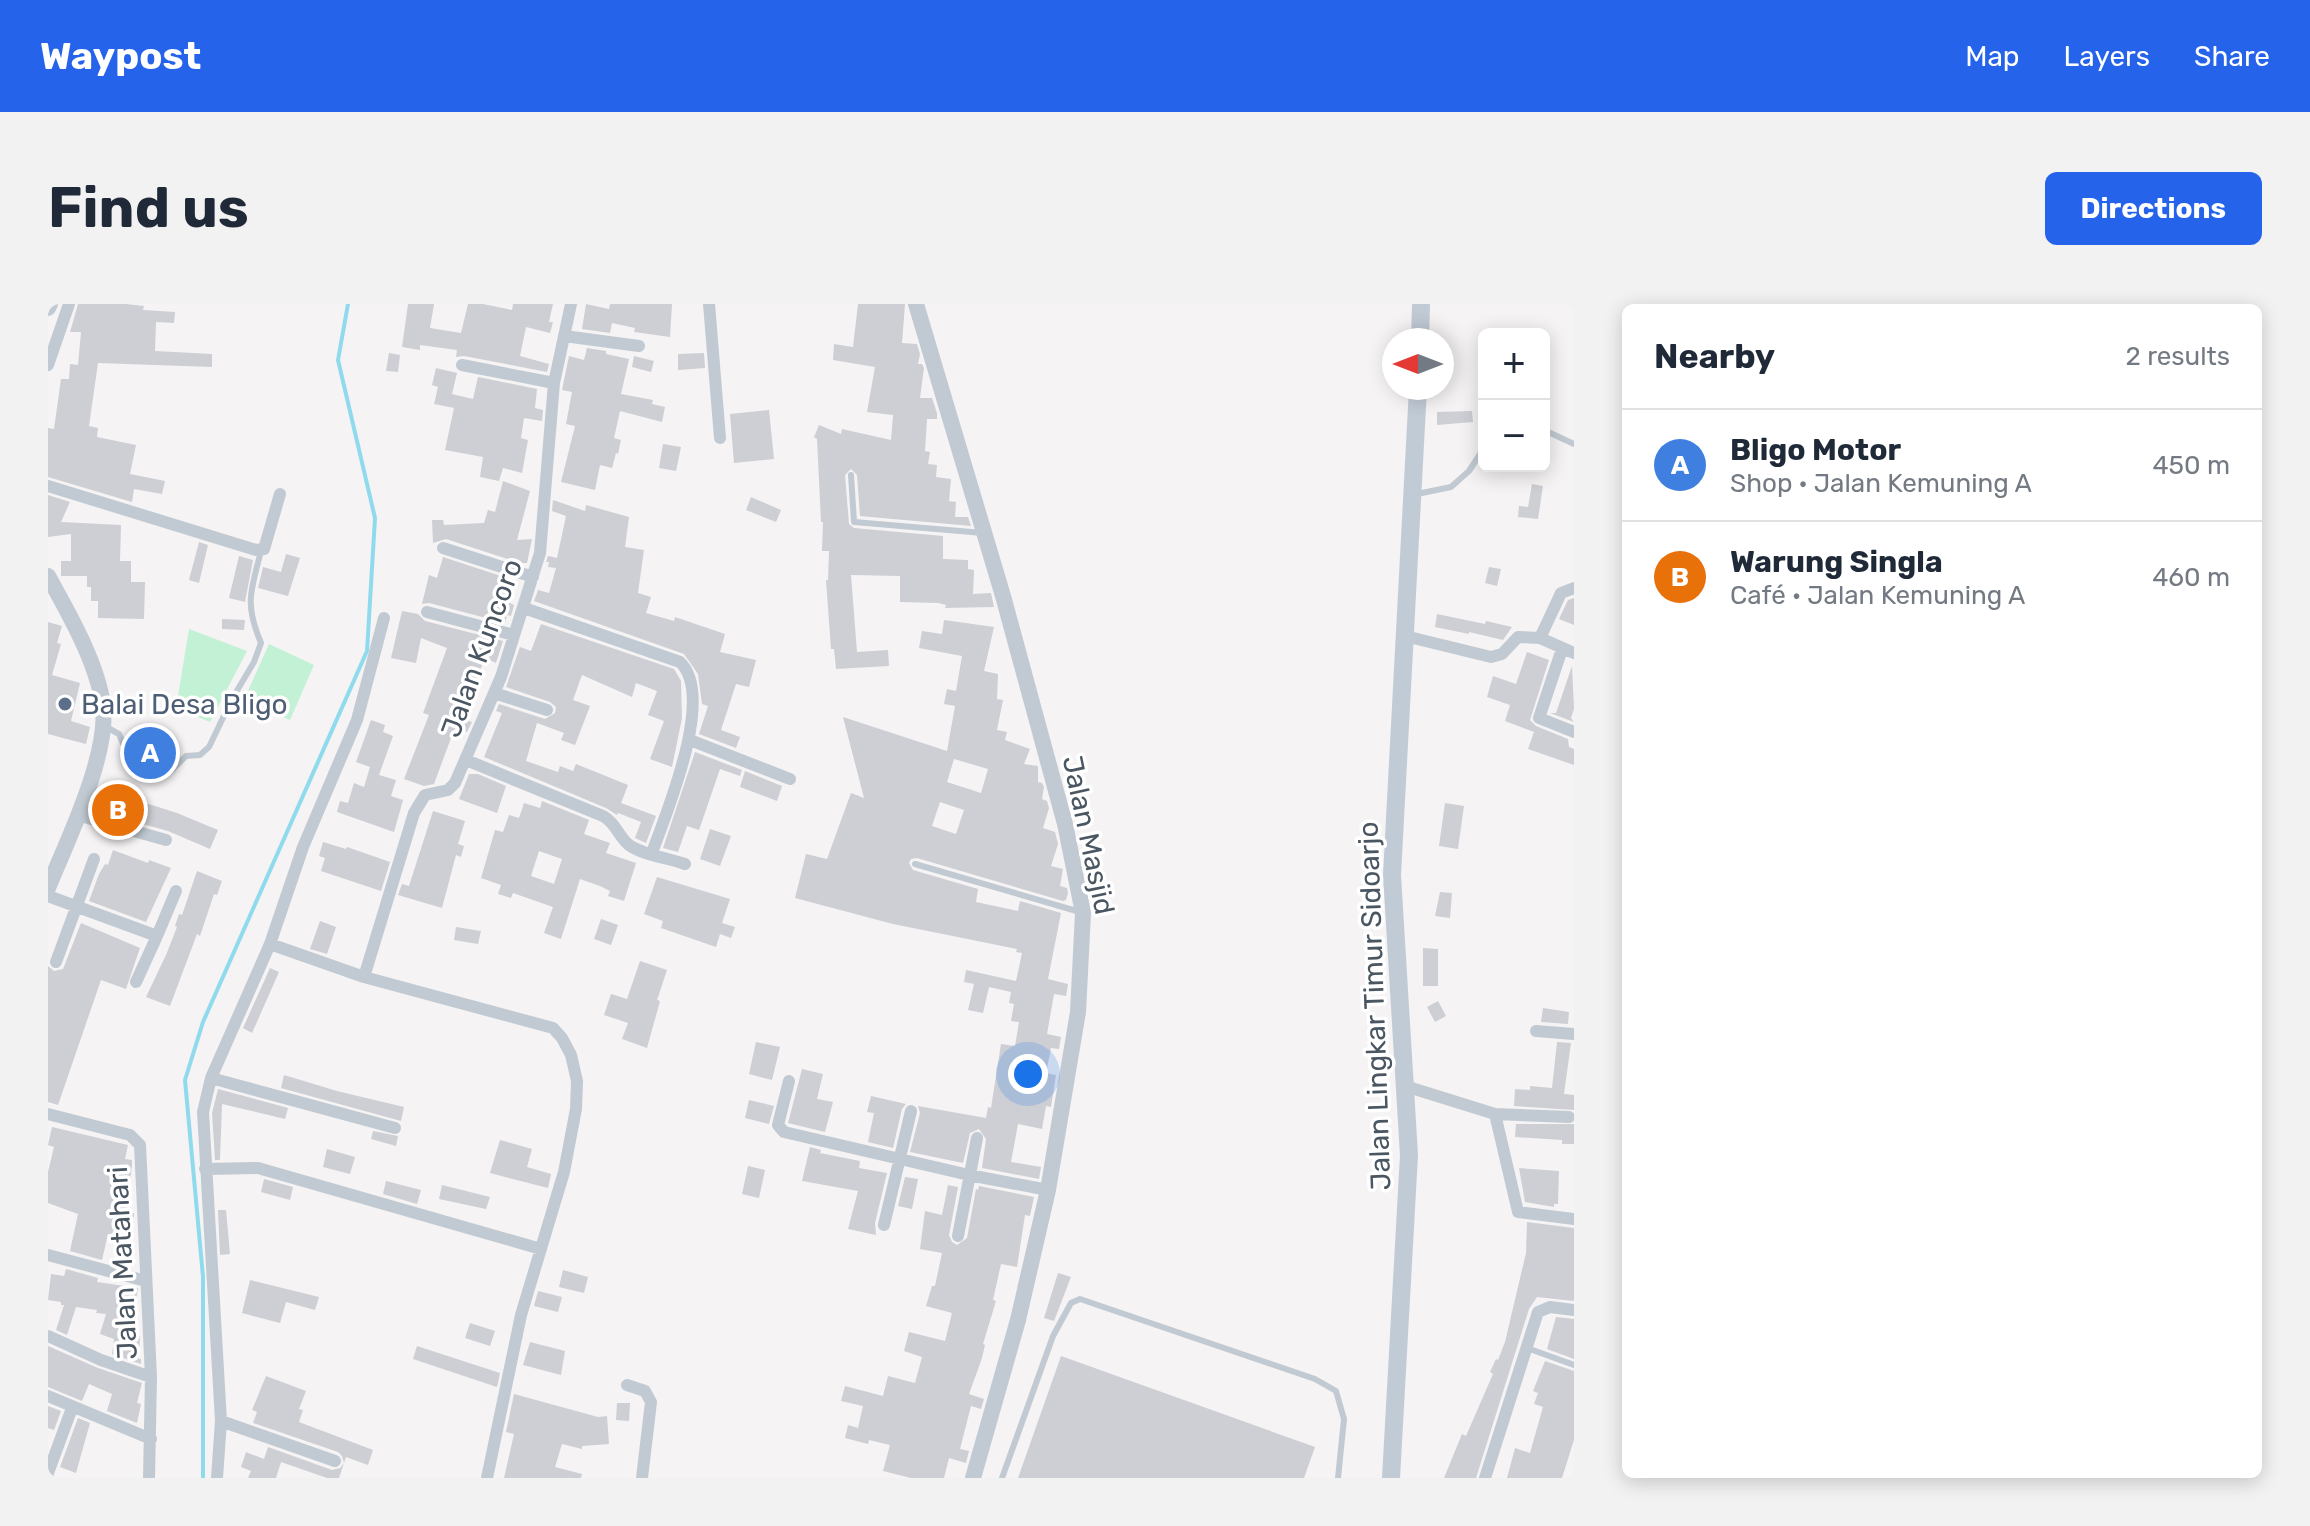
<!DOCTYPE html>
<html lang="en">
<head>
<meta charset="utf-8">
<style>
  :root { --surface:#fff; --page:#f2f2f3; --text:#1f2937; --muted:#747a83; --line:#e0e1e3; --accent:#2563eb }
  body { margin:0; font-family:Rubik,sans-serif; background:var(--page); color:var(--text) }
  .controls { position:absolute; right:24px; top:24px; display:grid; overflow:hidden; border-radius:12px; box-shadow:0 4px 20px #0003 }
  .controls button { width:72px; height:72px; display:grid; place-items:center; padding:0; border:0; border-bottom:2px solid var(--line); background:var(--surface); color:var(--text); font:40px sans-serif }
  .compass { position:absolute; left:1334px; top:24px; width:72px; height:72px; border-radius:50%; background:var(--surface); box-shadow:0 4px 20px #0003; rotate:270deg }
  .you { position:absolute; left:980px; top:770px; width:28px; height:28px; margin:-20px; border:6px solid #fff; border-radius:50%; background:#1a73e8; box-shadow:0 0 0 12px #1a73e833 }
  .badge { display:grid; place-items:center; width:52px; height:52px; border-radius:50%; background:var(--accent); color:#fff; font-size:26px; font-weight:700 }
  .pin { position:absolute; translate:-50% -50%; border:4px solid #fff; box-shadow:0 2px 8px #0006 }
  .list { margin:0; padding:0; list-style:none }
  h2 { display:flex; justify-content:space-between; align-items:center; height:104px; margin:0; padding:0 32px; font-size:34px }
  h2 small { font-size:26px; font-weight:400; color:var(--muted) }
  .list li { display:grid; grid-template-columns:52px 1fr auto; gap:24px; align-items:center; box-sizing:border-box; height:112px; padding:0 32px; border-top:2px solid var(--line) }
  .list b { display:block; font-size:30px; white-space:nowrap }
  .list p { margin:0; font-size:26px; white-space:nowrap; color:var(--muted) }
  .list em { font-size:26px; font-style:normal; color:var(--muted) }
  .map { position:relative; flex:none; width:1526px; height:1174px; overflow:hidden; border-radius:12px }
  header { display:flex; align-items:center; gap:48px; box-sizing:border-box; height:112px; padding:0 40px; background:var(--accent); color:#fff }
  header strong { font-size:38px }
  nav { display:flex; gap:44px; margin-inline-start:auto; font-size:28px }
  .intro { display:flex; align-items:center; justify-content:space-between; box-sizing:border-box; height:192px; padding:0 48px }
  h1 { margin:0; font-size:56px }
  .button { padding:20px 36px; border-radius:12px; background:var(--accent); color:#fff; font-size:28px; font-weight:700 }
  main { display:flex; gap:48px; padding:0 48px }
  aside { flex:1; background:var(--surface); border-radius:12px; box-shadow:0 4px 20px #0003 }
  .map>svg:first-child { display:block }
  .green { fill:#c3f1d5 }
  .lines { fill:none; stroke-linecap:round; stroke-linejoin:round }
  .stream { stroke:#90daee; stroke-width:4 }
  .building { fill:#cdcfd5; fill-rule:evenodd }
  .service { stroke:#c1cad2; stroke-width:6 }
  .minor { stroke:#c1cad2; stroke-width:12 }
  .tertiary { stroke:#c1cad2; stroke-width:16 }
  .secondary { stroke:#c1cbd6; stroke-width:18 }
  .service-dot { fill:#5c6f8a; stroke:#fff; stroke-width:3 }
  .labels { text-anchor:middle; stroke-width:7; stroke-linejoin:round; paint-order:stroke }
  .street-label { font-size:28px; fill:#4a5661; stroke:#fff }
  .service-label { font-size:28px; fill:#4e5e75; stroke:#fff; text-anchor:start }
</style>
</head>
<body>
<header>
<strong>Waypost</strong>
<nav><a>Map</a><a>Layers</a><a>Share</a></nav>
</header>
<div class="intro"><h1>Find us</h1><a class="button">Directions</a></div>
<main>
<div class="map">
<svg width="1526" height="1174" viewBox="0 0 1526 1174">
  <rect width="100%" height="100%" fill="#f5f3f3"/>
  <!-- green -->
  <path class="green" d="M141,325l58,22 -37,71 -34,-14z
    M221,340l45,21 -24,55 -46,-20z"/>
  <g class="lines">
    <!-- stream -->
    <path class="stream" d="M155,1174v-201l-18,-197 18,-58 164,-371 8,-133 -37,-158 10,-56"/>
  </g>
  <!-- building -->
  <path class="building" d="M30,0h48l18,2 -1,4 32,2 -1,11 -18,-1 -1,29 57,3v13l-114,-4 -9,63 9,2 -1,9 39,8 -6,29 35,7 -3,13 -28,-5 -2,13 -84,-25v-49l6,1 7,-50h8l1,-15 8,1 3,-33h-11z
    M360,0h26l-4,24 31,5 7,-29h15l29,6 1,-6h40l-4,18h4l-3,11 -24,-6 -6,29 29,8 -2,8 -83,-16 -8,1 1,-7 -37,-5v5l-18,-3z
    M538,0l23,5 1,-5h62l-2,33 -36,-5 1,-4 -23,-5 -2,10 -28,-4z
    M810,0h47l-3,39 15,1 3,10 -2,10h4l2,4 -4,30h12l5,15v6h-10l-2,32 5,1 -2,12 9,1 -1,12 15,2 -2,22 7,1 -1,15h13l3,9 -111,-10 -3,-41 -6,-6 -6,6 4,49 5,4 89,8v23l25,1v9l6,1 -1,24 18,-1 3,14 -49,1 1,-3 -8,-2 -38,-1v-26l-49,-1 6,77 31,-2 1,16 -53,3 -2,-20h-3l-5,-69h2l1,-29h-7l1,-29h-2l-4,-83 -3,-2 5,-12 22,9 1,-5 49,11 2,-25 -26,-3 8,-45 -42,-7 1,-16 19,3z
    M539,44l19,3v3l23,5 -8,35 32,6 -1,4 13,3 -3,15 -42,-11 -6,27 7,2 -3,14 -2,-1 -4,15 -12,-3 -5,25 -34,-8 14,-56 -9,-2 6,-32 -10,-2 2,-10 5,-24 15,4z
    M341,49l11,2 -2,17 -12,-1z
    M656,49l1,15 -27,2v-16z
    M586,52l20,5 -3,11 -19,-5z
    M388,64l21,5 -5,21 21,5 5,-22 59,12 -2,19 8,2 -1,11 -18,-3 -3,20 7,2 -6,33 -19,-5 -4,13 -19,-4 3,-20 -38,-7 9,-42 -20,-4 4,-17 -6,-2z
    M721,106l5,49 -40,4 -4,-49z
    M1424,107l1,11 -36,3v-13z
    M615,140l18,3 -5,24 -17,-3z
    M455,177l27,10 -13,49 15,-1 -5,24h-7l-74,-24 -13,4 -1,-23h11l1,5 40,-2 4,-13 7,2z
    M1484,180l11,2 -5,33 -20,-2 1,-11 9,1z
    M0,191l22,7 -9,20 60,3 -1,36h11v21h14l-1,37 -46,-1v-17h-7v-14h-4v-11h-26v-15h10v-27l-23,3z
    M703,193l30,13 -5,12 -30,-12z
    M505,196l32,11 1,-6 43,12 -4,30 19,3 -6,43 13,4 -5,16 28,8 1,-4 50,17 -5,18 36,8 -7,27 -13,-3 -15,46 19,7 -4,11 -37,-14 9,-28 -6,-2 -4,-30 -14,-20 -150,-53 4,-11 11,3 7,-25 -8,-1 1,-5h-3l2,-6 9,2 9,-42 -14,-5z
    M151,238l9,3 -9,38 -10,-3z
    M238,250l14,4 -12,38 -30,-8 5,-21 18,5z
    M191,252l14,4 -8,42 -16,-4z
    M395,253l70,23 -1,3 4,1 -6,19 4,2 -3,11 -4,-1 -2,8 -76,-20 -7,1 7,-29 8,3z
    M1441,263l12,2 -4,17 -12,-3z
    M1526,294v27l-15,-6 9,-19z
    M354,307l16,3 7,7 78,20 -7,22 -11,-5 -24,60 11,4 -5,10 -11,-4 -2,2 -20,54 -10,2 -20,-7 25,-64 -6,-2 24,-65 -26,-10 -5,25 -25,-5z
    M1389,310l48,10 1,-3 26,6 -9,13 -34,-8v2l-34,-7z
    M174,315l23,1 -1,10 -22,-1z
    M896,316l50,7 -10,44 14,3 -1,25 6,1 -6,30 10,2 -2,8 25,9 -6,15 14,2v16l4,1 2,4 -2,12 5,2 2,7 -6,20 12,4 3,12 -7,22 12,3 -3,17 7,2 1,5 -2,7 -3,1 -146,-43 -6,1 -2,4 4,7 65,19 -2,13 42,9 2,-10 41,12 -13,66 20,5 -2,12 -12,-2 -7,40 14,3 -2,12 -8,-1 -5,25 10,2 -5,32 -5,-1 -4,23 -24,-5 -7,38 30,5 -2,12 -57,-11 4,-29 -7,-10 -9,4 -7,30 -53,-11 10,-39 -2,-7 68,12 2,-11 3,1 10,-64 14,2 4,-24 -8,-1 3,-17 -5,-1 2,-11 -22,-5 -6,26 -15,-3 6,-26 -10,-2 2,-12 50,11 6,-28 -6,-1 1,-3 -124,-25 -98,-26 11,-44 21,5 24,-66 13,5 -21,-81 104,34 8,-45 -11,-2 3,-15 9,2 6,-35 -43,-8 3,-17 20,3zM906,455l34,10 -7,24 -34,-11zM892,498l24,8 -8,24 -24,-8z
    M0,318l14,4 -5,17 4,1 -9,31 28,8 -9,38 19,6 -4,17 -38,-10z
    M493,320l133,45 7,12 1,37 -10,49 -22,-8 14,-38 -16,-6 9,-24 -21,-8 -4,14 -50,-22 -9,25 17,6 -15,39 -14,-5 3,-7 -27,-10 -11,38 32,11 2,-6 13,5 3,-7 52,21 -7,18 35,13 -10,27 -11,-5 6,-16 -23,-9 -1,2 -11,-7 -122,-51 18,-44 -6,-2 3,-7 46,15 10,-6 1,-6 -6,-5 -44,-15 14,-40 11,4z
    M1479,348l22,8 -19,60 6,6 32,13 1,8 5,2v16l-46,-16 6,-17 -29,-11 5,-16 -23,-8 6,-21 23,8z
    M1524,362l2,43 -3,9 3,4 -24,-9h6z
    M323,416l14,5 -2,7 10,4 -14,39 17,5 -5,16 12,4 -9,32 -57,-20 3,-11 8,2 6,-20 10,4 6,-20 -14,-5z
    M88,438l38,13 -3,7 -2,3 -36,-15z
    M647,448l47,18 -2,6 -20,-7 -21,61 -12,-4 -9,26 -15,-4z
    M697,467l37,15 -5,15 -37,-14z
    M421,470h9l28,12 -9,27 -38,-14z
    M63,488l66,21 41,17 -8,19 -42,-18 -64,-18z
    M494,497l47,19 -5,14 26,9 -4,10 30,10 -12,38 -16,-5 2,-5 -10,-5 -20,-7 -19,60 -17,-6 9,-26 -40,-14 -2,5 -13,-4 3,-9 -20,-7 14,-48 8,2 6,-17 10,3 5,-15 16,5zM491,547l23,8 -8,25 -23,-8z
    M1397,499l19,3 -6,43 -19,-3z
    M385,507l32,10 -7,23 6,2 -3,11 -5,-2 -14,53 -44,-13 4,-11 7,2z
    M662,525l21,7 -11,30 -20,-7z
    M275,538l23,7 1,-2 43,15 -9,29 -60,-20 4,-13 -6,-2z
    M65,546l35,13 1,-3 22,8 -25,54 -57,-21 10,-27 6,-10 3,1z
    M149,567l25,10 -5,14 -3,-1 -14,42 -3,-2 -27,72 -24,-9 20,-42 11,-28 -2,-1 4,-12 3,1z
    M609,573l73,22 -8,24 13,4 -4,11 -11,-4 -4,13 -55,-19 2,-7 -19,-7z
    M1392,588l12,1 -2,25 -15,-2z
    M553,615l17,6 -7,20 -17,-6z
    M272,617l16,6 -9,27 -17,-5z
    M33,619l59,25 -14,41 -25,-9 -43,125 -10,-3v-136l6,5 9,-2z
    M408,623l25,4 -3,13 -24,-4z
    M1375,644l15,1v37h-15z
    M592,657l27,9 -10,30 3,1 -13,47 -25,-9 6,-16 -24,-8 7,-21 16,5z
    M222,664l9,4 -27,61 -9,-5z
    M1390,697l8,15 -11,6 -8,-15z
    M1495,704l26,4 -1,12 -27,-2z
    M708,738l24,5 -8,33 -23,-6z
    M1509,738l14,1 -7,51 10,1v15l-60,-4 1,-17 15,1v-4l22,2z
    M754,765l21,5 -6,25 16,3 -8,30 -37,-9z
    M236,771l53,16 67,16 -3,14 -120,-33z
    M170,785l70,19 -3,11 -63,-15 -2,56h-5l-3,-47z
    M823,792l35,8 -4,5 -9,39 -25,-6 6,-29 -7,-1z
    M701,796l25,6 -5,18 -24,-6z
    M1468,820h58v20h-12v-4l-47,-3z
    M4,823l76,18 -3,14 7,1v5l-6,46 8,2v2l-5,24 -21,-5 -6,26 -32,-9 8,-37 -30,-11v-31l6,-25 -6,-2z
    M325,827l25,5 -2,10 -25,-7z
    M452,836l32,9 -5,18 24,7 -3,14 -58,-15z
    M762,843l11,3 -1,3 40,8 -1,7 28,5 -12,50 1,12 -28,-6 10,-38 -56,-10z
    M279,845l28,8 -5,17 -27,-7z
    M700,862l17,4 -6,28 -17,-4z
    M1471,864l40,3 -1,33h-4v3l-29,-5z
    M857,873l13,2 -6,30 -14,-3z
    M216,875l29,8 -3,13 -29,-8z
    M338,877l35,9 -4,14 -34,-10z
    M394,881l48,12 -4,12 -47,-10z
    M900,881l10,2 -9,48 3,7 5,3 10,-7 9,-49 2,1 1,-4 55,11 -4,19 -5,-1 -8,52 -16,-3 -8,36 3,1 -13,43 2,1 -3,13 -13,36 15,5 -3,10 -10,-3 -11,43 9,2 -3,12 -17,-5 -5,20h-33l-28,-7 7,-26 -21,-5 -1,4 -23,-6 3,-13 10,3 5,-22 -22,-5 4,-15 38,10 5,-20 27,7 7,-26 -18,-6 5,-19 36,9 7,-28 -26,-7 6,-20h3l7,-33 -22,-4 5,-38 17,4z
    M170,906h8l4,44 -10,1z
    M1479,918l47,6v73l-37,-4 -8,12 -53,169h-32l18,-44 4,2 27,-62 -3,-2 6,-13 2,1 7,-18 21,-89z
    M18,965l32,9 -1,4 41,6 -7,47 9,1 -1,23h2v5l-29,-10 2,-15 -14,-5 6,-20 -10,-1 1,-3 -21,-3 -9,28 -11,-5 8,-25h-3v-3l-13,-2 3,-26 13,2z
    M515,966l25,7 -4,16 -25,-6z
    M1010,969l13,4 -17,44 -10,-3z
    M202,976l69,17 -4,13 -29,-8 -6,21 -38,-10z
    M490,987l24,6 -4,15 -24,-6z
    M1508,1013l18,2v40l-27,-10z
    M422,1019l25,8 -5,15 -25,-8z
    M482,1038l35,9 -4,24 -38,-10z
    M0,1042l50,22 44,15 -5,20 4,1 -4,19 -30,-12 5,-17 -23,-10 -7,17 -34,-14z
    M369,1042l83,27 -3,14 -84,-28z
    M1013,1052l254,91 -11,31h-286z
    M1497,1057l29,10v69l-12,38h-55l8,-30 15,5 13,-46 -9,-3 4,-11 -5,-2z
    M218,1072l40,15 -7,18 4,1 -4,12 74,28 -5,15 -22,-8 -7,21h-12l-46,-16 -5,16h-28l3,-7 -10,-4 5,-15 18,7 4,-12 64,23 8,-2 4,-5 -2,-7 -4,-4 -85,-29 4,-11 -5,-2z
    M466,1090l84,23 9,-1 2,28 -27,2v3l-20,-5 -7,23 27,7 -1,4h-77l10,-44 -8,-2z
    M569,1099h13l-1,18 -13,-1z
    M0,1102l13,5 -7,19 -6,-2z
    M30,1114l12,5 -14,50 -16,-6z"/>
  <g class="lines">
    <!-- service -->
    <path class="service" d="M1496,126l30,14
      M803,171l3,47 129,11
      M1369,190l34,-7 18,-16 15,-23
      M58,423l13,7 9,21 42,17 16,-16 14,-1 9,-8 23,-48 22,-37 7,-19c-17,-40 -10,-52 0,-92
      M867,560l165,48
      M1479,1044l47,17
      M954,1174l51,-142 18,-33 9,-4 235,80 21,12 8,28 -6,59"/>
    <!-- minor -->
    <path class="minor" d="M661,0l11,134
      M516,32l75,10
      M0,61l21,-61
      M414,61l92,18
      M0,182l208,64 8,-1 16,-55
      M395,244l90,29
      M476,304l156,54c36,34 -14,151 -28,191
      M379,308l87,23
      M1357,332l86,21 11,-3 16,-17 22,1 34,15
      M1492,334l21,-45 13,-5
      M1514,345l-23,69 35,14
      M446,389l53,17
      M642,436l100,39
      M418,456l137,56c13,7 15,20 26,29 14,10 39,13 56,19
      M29,511l89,25
      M0,592l109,40 -21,46
      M109,632l19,-45
      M222,640l94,33 189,51 9,10 9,17 6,26 -1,28 -12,63 -43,143 -34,163
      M8,658l38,-103
      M316,673l50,-164 11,-18 23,-5 7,-7 46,-106 39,-124 14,-170 17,-79
      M1488,727l38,3
      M163,774l184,50
      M741,777l-11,44 6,7 185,43 79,15
      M1357,782l90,28 74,3
      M0,810l82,21 10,10 11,232 -2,101
      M1447,810l23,98 56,7
      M157,865l53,-1 283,81
      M836,921l27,-114
      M910,932l19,-98
      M0,951l98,26
      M0,1032l53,24 50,17
      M579,1081l18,6 6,11 -9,76
      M0,1092l103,43
      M173,1117l114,40
      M0,1169l24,-65
      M169,1174l4,-57 -18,-309 8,-34 59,-134 33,-97 54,-127 27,-102
      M1437,1174l53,-166 12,-5 24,3"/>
    <!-- tertiary -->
    <path class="tertiary" d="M868,0l87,292 62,228 18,89 -5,99 -30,178 -30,130 -45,158
      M0,4l2,-4
      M0,272c20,36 50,88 55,130 6,50 -36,135 -55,182"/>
    <!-- secondary -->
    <path class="secondary" d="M1372,36l1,-36
      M1343,1174l18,-323 -17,-280 26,-487"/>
  </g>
  <!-- markers -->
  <circle class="service-dot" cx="17" cy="400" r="8"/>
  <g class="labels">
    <!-- street labels -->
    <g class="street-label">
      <text transform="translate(433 344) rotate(-70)" y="10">Jalan Kuncoro</text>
      <text transform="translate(1041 531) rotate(78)" y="10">Jalan Masjid</text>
      <text transform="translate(1326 702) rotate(-92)" y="10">Jalan Lingkar Timur Sidoarjo</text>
      <text transform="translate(74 959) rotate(-93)" y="10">Jalan Matahari</text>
    </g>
    <!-- service labels -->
    <g class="service-label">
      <text x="33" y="410">Balai Desa Bligo</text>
    </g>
  </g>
</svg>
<div class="controls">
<button>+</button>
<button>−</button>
</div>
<svg class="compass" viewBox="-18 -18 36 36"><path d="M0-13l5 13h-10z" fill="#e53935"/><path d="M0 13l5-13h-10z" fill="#747a83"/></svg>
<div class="you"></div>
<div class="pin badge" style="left:102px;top:449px;background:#3f7fe0">A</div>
<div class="pin badge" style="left:70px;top:506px;background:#e8710a">B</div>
</div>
<aside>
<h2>Nearby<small>2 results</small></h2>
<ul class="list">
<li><span class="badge" style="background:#3f7fe0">A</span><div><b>Bligo Motor</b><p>Shop · Jalan Kemuning A</p></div><em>450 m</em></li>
<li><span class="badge" style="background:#e8710a">B</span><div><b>Warung Singla</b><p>Café · Jalan Kemuning A</p></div><em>460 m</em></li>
</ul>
</aside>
</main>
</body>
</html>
